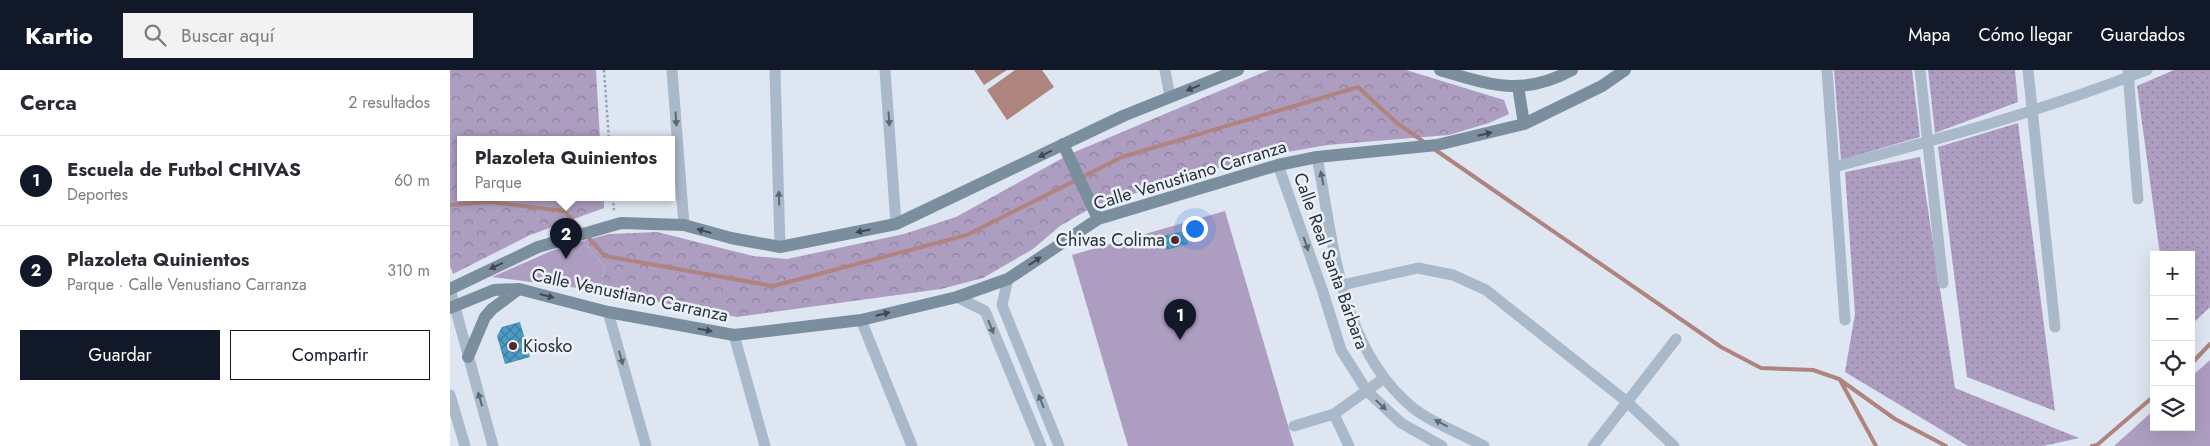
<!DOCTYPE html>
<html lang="es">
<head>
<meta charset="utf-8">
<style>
  :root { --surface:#fff; --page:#f2f2f3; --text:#2b2b33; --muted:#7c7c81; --line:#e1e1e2; --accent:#111827 }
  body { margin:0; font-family:Jost,sans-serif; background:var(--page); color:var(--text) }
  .controls { position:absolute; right:15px; bottom:15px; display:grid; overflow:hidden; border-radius:0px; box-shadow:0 5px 20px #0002 }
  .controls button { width:45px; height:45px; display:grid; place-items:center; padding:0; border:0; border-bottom:1px solid var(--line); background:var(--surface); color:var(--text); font:25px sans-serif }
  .you { position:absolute; left:744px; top:158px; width:18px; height:18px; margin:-12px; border:4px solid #fff; border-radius:50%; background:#1a73e8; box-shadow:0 0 0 8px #1a73e833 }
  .badge { display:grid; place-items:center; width:32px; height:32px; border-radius:50%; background:var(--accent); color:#fff; font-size:16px; font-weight:700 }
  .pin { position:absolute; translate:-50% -41px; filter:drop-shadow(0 1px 2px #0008) }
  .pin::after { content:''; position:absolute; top:26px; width:18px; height:15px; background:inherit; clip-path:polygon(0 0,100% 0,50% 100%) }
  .popup { position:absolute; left:7px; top:66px; width:218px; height:65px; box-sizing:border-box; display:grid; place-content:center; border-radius:0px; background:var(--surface); filter:drop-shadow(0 1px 4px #0005); font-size:16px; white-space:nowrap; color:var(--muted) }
  .popup b { font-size:19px; color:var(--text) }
  .popup::after { content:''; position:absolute; left:50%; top:100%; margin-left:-10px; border:10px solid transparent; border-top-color:var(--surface) }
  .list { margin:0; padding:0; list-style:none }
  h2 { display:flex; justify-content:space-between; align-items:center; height:65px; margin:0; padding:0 20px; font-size:21px }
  h2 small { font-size:16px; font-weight:400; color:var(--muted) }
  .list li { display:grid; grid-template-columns:32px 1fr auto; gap:15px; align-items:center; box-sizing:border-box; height:90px; padding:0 20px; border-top:1px solid var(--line) }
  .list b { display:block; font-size:19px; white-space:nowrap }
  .list p { margin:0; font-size:16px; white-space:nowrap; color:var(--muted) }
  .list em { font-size:16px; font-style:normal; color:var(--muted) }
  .actions { display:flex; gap:10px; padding:15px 20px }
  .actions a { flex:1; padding:11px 0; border:1px solid var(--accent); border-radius:0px; text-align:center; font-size:18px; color:var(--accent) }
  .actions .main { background:var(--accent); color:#fff }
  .icon { flex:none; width:28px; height:28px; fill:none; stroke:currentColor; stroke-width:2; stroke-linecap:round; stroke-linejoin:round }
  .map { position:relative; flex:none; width:1760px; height:376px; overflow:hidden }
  header { display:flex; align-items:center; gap:30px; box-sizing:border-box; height:70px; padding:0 25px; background:var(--accent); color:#fff }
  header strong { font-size:24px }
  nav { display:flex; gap:28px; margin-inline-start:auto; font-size:18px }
  .search { width:350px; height:45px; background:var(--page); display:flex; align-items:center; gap:12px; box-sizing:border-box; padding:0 18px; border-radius:0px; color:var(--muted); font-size:19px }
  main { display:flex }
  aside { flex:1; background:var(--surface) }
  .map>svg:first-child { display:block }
  .grass { fill:url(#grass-dots) }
  .forest { fill:url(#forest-crowns) }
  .park { fill:#ad9ec1 }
  .water { fill:#af847e }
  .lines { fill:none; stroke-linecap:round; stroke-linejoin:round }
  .stream { stroke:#af847e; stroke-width:4 }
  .building { fill:url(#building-cross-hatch) }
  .path { stroke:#94a4b6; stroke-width:2.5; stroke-dasharray:2.5 2.5; stroke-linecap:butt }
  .street { stroke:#aab9ca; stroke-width:11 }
  .secondary { stroke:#7b8e9e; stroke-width:12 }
  .oneway { fill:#3e4952 }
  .oneway2 { fill:#5d6872 }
  .poi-dot { fill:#582820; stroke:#ebf0fa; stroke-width:2 }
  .labels { text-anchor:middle; stroke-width:5; stroke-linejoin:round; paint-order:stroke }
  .street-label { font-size:18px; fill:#293238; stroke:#ebf0fa }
  .poi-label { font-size:18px; fill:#293238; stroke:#ebf0fa; text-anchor:end }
</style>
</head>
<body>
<header>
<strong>Kartio</strong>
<div class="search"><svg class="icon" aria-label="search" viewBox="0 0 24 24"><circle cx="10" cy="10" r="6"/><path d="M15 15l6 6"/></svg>Buscar aquí</div>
<nav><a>Mapa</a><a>Cómo llegar</a><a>Guardados</a></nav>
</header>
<main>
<aside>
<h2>Cerca<small>2 resultados</small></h2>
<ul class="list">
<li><span class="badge">1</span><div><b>Escuela de Futbol CHIVAS</b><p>Deportes</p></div><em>60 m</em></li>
<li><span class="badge">2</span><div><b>Plazoleta Quinientos</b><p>Parque · Calle Venustiano Carranza</p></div><em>310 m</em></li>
</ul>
<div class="actions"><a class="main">Guardar</a><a>Compartir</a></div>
</aside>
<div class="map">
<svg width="1760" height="376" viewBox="0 0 1760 376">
  <defs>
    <pattern id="grass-dots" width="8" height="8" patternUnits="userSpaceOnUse" patternTransform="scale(1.25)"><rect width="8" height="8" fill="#ad9ec1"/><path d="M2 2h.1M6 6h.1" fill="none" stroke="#8d819e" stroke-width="1.8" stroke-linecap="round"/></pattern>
    <pattern id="forest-crowns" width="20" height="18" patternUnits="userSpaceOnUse" patternTransform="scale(1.25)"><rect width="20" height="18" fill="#ad9ec1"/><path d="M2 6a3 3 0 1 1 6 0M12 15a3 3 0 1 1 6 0" fill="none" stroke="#8d819e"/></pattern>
    <pattern id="building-cross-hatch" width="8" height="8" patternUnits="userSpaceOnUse" patternTransform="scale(1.25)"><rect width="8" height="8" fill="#4b9bc3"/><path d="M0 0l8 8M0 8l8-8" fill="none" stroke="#3e7f9f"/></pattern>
  </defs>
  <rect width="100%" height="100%" fill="#dee6f2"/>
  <!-- grass -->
  <path class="grass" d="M1384,0h78l8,67 -79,23z
    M1478,0h87l3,32 -83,31z
    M1724,0h36v237l-19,18v-70h-31l-23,-169z
    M1568,53l37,288 -88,-34 -29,-230z
    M1470,87l35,231 124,50 -36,8h-75l-123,-74 10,-58 -10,-142z"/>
  <!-- forest -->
  <path class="forest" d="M0,0h146l4,70h-139v58h143v10l-74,27 -77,39 -3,-8z
    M819,0h137l98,30 5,14 -20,9 -40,12 -122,10 -74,13 -157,47 -36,21 -27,23 -50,29 -42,11 -204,28 -136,-26 4,-24 -22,-26 26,-7 48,-2 96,24 34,3 117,-25 52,-17 114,-63z"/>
  <!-- park -->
  <path class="park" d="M775,141l69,235h-166l-56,-191z
    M133,171l22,26 -4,24 -109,-14 59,-26z
    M1760,290v86h-96l40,-36v17h37v-50z"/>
  <!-- water -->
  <path class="water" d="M524,0h33l-23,15z
    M565,0h27l12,17 -47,33 -20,-30z"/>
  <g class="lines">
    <!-- stream -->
    <path class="stream" d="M984,79l287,198 40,21 52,2 26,9 56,40 51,27
      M0,135l40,-3 74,9 41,45 168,30 194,-51 155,-78 236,-70 39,36 27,19
      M1741,294l19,-20
      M1390,310l36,66
      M1642,376l5,-1 57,-49"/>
  </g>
  <!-- building -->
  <path class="building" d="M735,161l3,13 -22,6 -4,-14z
    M70,252l10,35 -25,7 -8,-28 5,-9z"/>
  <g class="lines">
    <!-- path -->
    <path class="path" d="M154,0l5,70
      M163,128l1,13"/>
    <!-- street -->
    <path class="street" d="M222,0l12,155
      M325,0l5,177
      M435,0l11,154
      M715,0l5,27
      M1377,0l18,250
      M1470,0l23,213
      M1578,0l27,257
      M1678,2l10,127
      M867,87c17,87 23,191 96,251 17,14 51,27 71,38
      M828,95l45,127 18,58 26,41 34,32 41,23
      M1384,97c106,-28 211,-57 313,-97
      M558,209l-6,26 57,141
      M892,215l76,-17 35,7 33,15 140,111 48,45
      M0,219l43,157
      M507,227l28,14 56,135
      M158,242l38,134
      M411,250l51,126
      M284,265l31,111
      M0,325l15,51
      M884,344l15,32
      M844,356l40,-12 49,-35
      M1143,376l83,-107"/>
    <!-- secondary -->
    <path class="secondary" d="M990,0c51,15 82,27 132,0
      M1068,16l6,38
      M613,74l35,75
      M0,219l88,-42 83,-24 63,2 47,13 49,9 116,-23 227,-108 115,-46
      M0,238l44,-18 25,-1 89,23 126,23 127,-15 96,-23 51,-18 90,-60 180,-54 39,-8 120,-12 87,-21 78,-38 23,-16
      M18,287l17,-40 7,-8 27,-20"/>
  </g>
  <!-- one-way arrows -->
  <defs><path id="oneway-solid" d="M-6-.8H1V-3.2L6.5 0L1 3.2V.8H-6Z" transform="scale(1.25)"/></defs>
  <g class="oneway">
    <use href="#oneway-solid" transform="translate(743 18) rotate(158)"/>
    <use href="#oneway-solid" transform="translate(1035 64) rotate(-14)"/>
    <use href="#oneway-solid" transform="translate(595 84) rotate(154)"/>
    <use href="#oneway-solid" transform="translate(254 161) rotate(-164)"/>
    <use href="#oneway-solid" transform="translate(413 161) rotate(169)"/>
    <use href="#oneway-solid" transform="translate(585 191) rotate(-34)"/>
    <use href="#oneway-solid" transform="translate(46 196) rotate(155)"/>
    <use href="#oneway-solid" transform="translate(97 226) rotate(15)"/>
    <use href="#oneway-solid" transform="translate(433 244) rotate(-14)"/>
    <use href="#oneway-solid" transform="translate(255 260) rotate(11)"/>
  </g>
  <g class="oneway2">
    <use href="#oneway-solid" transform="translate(226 49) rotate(86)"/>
    <use href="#oneway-solid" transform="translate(439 49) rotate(86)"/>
    <use href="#oneway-solid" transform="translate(872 108) rotate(-101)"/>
    <use href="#oneway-solid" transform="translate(329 128) rotate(-92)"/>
    <use href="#oneway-solid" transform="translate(856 174) rotate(70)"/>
    <use href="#oneway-solid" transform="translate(541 257) rotate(68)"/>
    <use href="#oneway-solid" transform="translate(171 288) rotate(74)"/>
    <use href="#oneway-solid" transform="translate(30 329) rotate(-106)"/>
    <use href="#oneway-solid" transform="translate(591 331) rotate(-112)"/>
    <use href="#oneway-solid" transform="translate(931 335) rotate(43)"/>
    <use href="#oneway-solid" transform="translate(991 353) rotate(-152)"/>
  </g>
  <!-- markers -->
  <g class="poi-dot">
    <circle cx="725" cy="170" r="5"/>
    <circle cx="63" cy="276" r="5"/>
  </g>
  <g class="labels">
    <!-- street labels -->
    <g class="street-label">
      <text transform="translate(740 105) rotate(-17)" y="6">Calle Venustiano Carranza</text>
      <text transform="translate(881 191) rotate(70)" y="6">Calle Real Santa Bárbara</text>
      <text transform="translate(180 225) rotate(12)" y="6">Calle Venustiano Carranza</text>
    </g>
    <!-- poi labels -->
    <g class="poi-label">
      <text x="715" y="176">Chivas Colima</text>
      <text x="73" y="282" text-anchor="start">Kiosko</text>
    </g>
  </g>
</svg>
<div class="controls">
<button>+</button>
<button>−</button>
<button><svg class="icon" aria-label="locate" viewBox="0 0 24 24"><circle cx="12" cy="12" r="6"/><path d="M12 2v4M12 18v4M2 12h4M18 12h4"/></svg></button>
<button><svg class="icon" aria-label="layers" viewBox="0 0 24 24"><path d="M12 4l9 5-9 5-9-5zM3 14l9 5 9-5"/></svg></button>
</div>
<div class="you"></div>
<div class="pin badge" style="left:730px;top:270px">1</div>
<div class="pin badge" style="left:116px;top:189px">2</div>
<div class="popup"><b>Plazoleta Quinientos</b>Parque</div>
</div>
</main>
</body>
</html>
